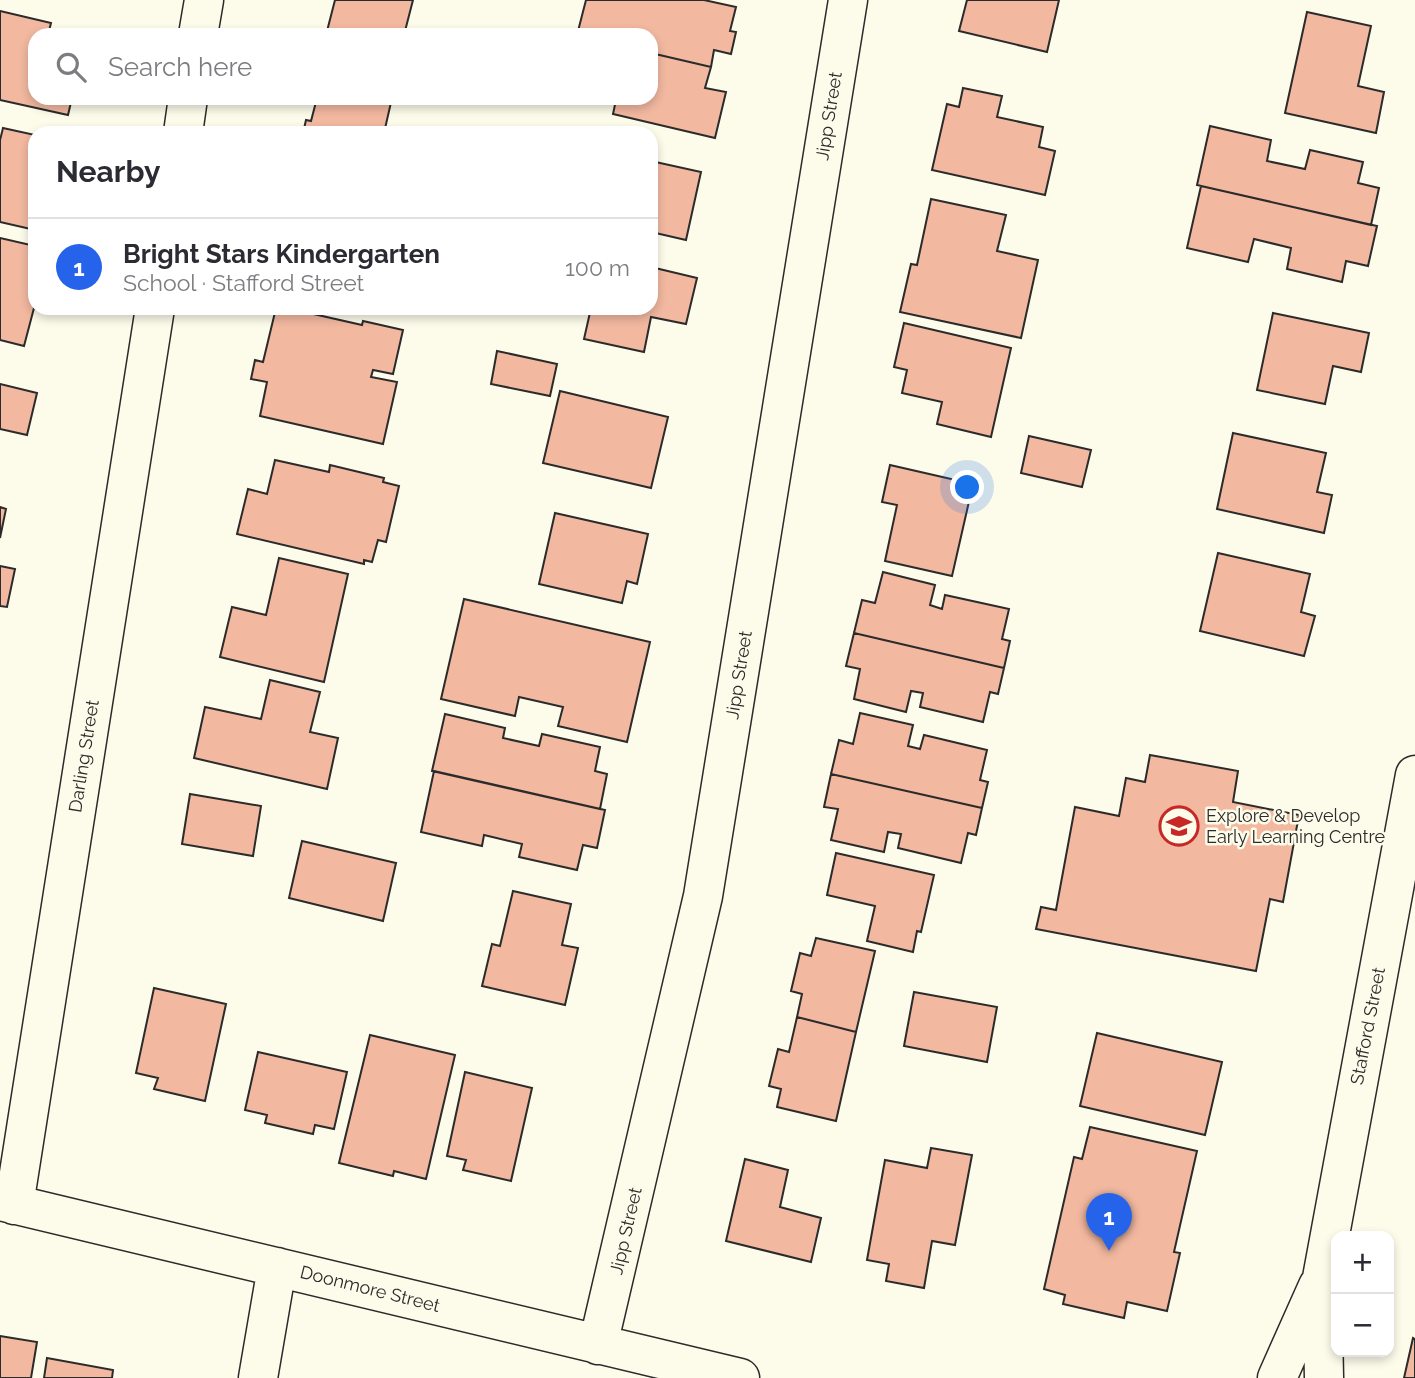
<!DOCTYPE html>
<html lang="en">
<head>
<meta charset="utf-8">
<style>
  :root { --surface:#fff; --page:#f7f7f7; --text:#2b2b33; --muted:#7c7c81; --line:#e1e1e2; --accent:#2563eb }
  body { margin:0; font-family:Raleway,sans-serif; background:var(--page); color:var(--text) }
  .controls { position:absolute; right:21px; bottom:21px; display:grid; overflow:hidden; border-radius:14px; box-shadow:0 4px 10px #0003 }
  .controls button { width:63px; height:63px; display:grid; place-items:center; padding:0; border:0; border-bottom:2px solid var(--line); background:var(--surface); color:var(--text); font:35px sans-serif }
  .you { position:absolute; left:968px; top:488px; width:24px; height:24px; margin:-18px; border:5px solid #fff; border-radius:50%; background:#1a73e8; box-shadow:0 0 0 10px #1a73e833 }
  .badge { display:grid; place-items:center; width:46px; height:46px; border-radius:50%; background:var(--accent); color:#fff; font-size:23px; font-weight:700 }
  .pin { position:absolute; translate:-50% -58px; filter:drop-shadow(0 2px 4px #0008) }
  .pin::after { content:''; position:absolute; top:37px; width:24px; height:21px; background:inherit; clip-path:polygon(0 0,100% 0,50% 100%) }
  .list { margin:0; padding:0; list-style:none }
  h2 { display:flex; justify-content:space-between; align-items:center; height:91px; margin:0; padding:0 28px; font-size:30px }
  h2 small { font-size:23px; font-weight:400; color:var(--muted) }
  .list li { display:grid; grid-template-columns:46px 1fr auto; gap:21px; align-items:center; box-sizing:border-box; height:98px; padding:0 28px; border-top:2px solid var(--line) }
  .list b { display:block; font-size:26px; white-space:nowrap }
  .list p { margin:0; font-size:23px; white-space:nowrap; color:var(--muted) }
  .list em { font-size:23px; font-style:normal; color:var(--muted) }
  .icon { flex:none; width:38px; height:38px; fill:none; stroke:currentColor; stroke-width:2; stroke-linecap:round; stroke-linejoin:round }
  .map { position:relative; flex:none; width:1415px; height:1378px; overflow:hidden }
  .search { position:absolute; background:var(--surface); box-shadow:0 4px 10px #0003; left:28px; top:28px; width:630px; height:77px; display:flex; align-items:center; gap:18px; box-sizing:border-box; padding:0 24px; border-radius:21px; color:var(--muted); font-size:26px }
  .panel { position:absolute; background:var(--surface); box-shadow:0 4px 10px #0003; left:28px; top:126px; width:630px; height:189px; border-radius:21px }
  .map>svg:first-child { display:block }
  .building { fill:#f2b8a0; stroke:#2b2b2b; stroke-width:2 }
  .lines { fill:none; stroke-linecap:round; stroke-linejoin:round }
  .minor-casing { stroke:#2b2b2b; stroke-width:41 }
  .minor { stroke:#fdfbea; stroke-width:38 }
  .labels { text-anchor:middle; stroke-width:5; stroke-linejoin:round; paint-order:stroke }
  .street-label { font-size:18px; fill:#2b2b2b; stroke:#fdfbea }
  .poi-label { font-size:18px; fill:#2b2b2b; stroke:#fdfbea; text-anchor:start }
</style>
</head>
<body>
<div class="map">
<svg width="1415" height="1378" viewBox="0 0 1415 1378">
  <rect width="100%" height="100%" fill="#fdfbea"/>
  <!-- building -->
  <path class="building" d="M335,0h78l-9,35h-78z
    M586,0h118l32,7 -6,24 6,1 -5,22 -17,-4 -3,17 -60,-14v-18h-74z
    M967,0h92l-12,52 -88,-21z
    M0,11l51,12 -3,12h-13v63h37l-4,17 -68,-15z
    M1307,12l64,14 -13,60 26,6 -8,41 -91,-20z
    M651,53l60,14 -6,21 21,4 -11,46 -102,-24 3,-14 -9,-2h44z
    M963,88l39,8 -5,21 46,10 -4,20 16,4 -10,44 -113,-25 15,-66 12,3z
    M317,98h75l-8,35h-81l3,-13 5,1z
    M1210,126l61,14 -4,21 38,8 5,-19 53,12 -5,21 21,5 -8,37 -174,-40z
    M3,128l32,7v95l-35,-8v-82z
    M651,161l50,11 -15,68 -35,-8z
    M1201,186l176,40 -9,40 -22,-5 -4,21 -55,-13 4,-21 -37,-9 -6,23 -61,-14z
    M931,199l75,16 -9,36 41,9 -17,78 -121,-26 11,-48 6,1z
    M0,238l35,8v62h7v2l-8,-2 -10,38 -24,-6z
    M651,267l46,11 -11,46 -35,-7 -7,35 -60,-13 7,-31h60z
    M276,308h11l75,17 1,-4 40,9 -10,44 -20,-4 -2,7 26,5 -14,62 -123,-28 7,-34 -16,-3 4,-19 8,2z
    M1273,313l96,20 -8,39 -28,-6 -8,38 -68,-14z
    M904,323l107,25 -20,89 -54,-13 5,-22 -40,-9 5,-23 -13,-3z
    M497,351l60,13 -7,32 -59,-12z
    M0,384l37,9 -10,42 -27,-6z
    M560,391l108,26 -17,71 -108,-25z
    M1233,433l93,20 -9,39 15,3 -8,38 -107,-24z
    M1029,436l62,14 -9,37 -61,-14z
    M275,460l54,12 1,-7 54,13 -1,4 16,4 -13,56 -8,-2 -6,22 -8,-2v4l-127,-30 11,-45 19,5z
    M890,465l83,19 -21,92 -67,-15 12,-56 -15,-3z
    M0,507l6,2 -6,29z
    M555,513l93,21 -11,50 -10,-3 -5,22 -83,-19z
    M1218,553l92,21 -9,38 14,4 -11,40 -104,-25z
    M279,558l69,16 -24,108 -104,-25 12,-50 34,8z
    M0,566l15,3 -8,38 -7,-1z
    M883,572l52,13 -5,20 12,4 3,-14 64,14 -7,30 8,2 -6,27 -150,-35 8,-33 13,3z
    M464,599l186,43 -23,100 -69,-16 5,-19 -44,-10 -4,19 -74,-17z
    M854,633l150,35 -6,26 -8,-2 -7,30 -63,-15 3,-14 -12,-2 -5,21 -52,-13 6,-30 -14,-3z
    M270,680l50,12 -10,40 28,6 -11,51 -133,-31 11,-51 56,12z
    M860,713l53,12 -5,21 12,3 4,-14 63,15 -7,30 8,2 -6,26 -151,-34 8,-34 14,4z
    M445,714l60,14 -2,10 36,8 3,-12 58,13 -5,24 12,3 -7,35 -168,-38z
    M1150,755l88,16 -5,31 66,13 -16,87 -13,-3 -14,72 -220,-42 5,-22 15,3 19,-103 44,9 7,-38 19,4z
    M434,771l171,39 -8,38 -14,-3 -6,25 -58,-13 3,-13 -38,-9 -2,11 -61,-14z
    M831,774l151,34 -6,27 -8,-2 -7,30 -63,-15 3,-14 -13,-2 -4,20 -53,-12 7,-31 -14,-2z
    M190,794l71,12 -8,50 -71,-12z
    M302,841l94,22 -13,58 -94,-23z
    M836,853l98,22 -13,57 -4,-1 -4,21 -46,-11 8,-35 -48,-11z
    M513,891l58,13 -9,41 16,3 -13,57 -83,-19 10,-42 8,2z
    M816,938l59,13 -19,81 -59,-15 5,-23 -11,-3 9,-38 11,3z
    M154,988l72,16 -21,97 -51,-12 4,-11 -22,-5z
    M914,992l83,15 -10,55 -83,-16z
    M797,1017l59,15 -20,89 -59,-14 4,-18 -12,-3 9,-37 11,3z
    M1097,1033l125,29 -17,73 -125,-29z
    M370,1035l85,20 -29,124 -32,-8 -1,5 -54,-13z
    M258,1052l89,20 -13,57 -19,-4 -2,9 -48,-11 2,-8 -22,-5z
    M465,1072l67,16 -21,93 -48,-11 3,-10 -19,-4z
    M1090,1127l107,24 -23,101 6,1 -13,58 -40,-9 -3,16 -61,-14 2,-9 -21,-6 30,-132 8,2z
    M931,1148l41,7 -17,90 -23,-4 -8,47 -38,-7 3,-17 -22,-4 18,-100 42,8z
    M745,1159l43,11 -8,37 41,11 -10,44 -85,-21z
    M0,1336l37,6 -6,36h-31z
    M1413,1338l2,1v39h-11z
    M47,1358l66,12 -1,8h-68z"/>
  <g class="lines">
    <!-- minor casing -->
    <g class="minor-casing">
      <path id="minor" d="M198,35l6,-35
        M183,133l5,-35
        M0,1201l740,177
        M14,1205l141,-897
        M598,1345l105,-449 145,-896
        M258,1378l19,-111
        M1277,1378l41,-92
        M1324,1378l-2,-100 93,-503"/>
    </g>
    <!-- minor -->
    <use href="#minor" class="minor"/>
  </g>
  <!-- icons -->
  <defs>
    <g id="school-ring" transform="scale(2.0125)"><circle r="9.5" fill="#fdfbea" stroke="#c62828" stroke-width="1.5"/><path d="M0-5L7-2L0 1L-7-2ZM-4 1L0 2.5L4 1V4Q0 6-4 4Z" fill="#c62828"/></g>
  </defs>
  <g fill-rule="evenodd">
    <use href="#school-ring" x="1179" y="826"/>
  </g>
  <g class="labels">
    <!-- street labels -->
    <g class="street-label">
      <text transform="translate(829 116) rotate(-81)" y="6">Jipp Street</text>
      <text transform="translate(739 675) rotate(-81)" y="6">Jipp Street</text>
      <text transform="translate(84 756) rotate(-81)" y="6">Darling Street</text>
      <text transform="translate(1368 1026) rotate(-79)" y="6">Stafford Street</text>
      <text transform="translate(626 1231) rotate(-77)" y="6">Jipp Street</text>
      <text transform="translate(370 1289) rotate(14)" y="6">Doonmore Street</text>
    </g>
    <!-- poi labels -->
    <g class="poi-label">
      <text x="1206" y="822">Explore &amp; Develop<tspan x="1206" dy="21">Early Learning Centre</tspan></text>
    </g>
  </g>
</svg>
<div class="controls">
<button>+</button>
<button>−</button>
</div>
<div class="you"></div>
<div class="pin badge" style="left:1109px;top:1251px">1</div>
<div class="search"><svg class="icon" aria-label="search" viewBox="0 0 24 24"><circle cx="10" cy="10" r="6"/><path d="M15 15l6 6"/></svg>Search here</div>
<section class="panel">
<h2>Nearby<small></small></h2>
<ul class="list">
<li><span class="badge">1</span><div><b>Bright Stars Kindergarten</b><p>School · Stafford Street</p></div><em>100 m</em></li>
</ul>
</section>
</div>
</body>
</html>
